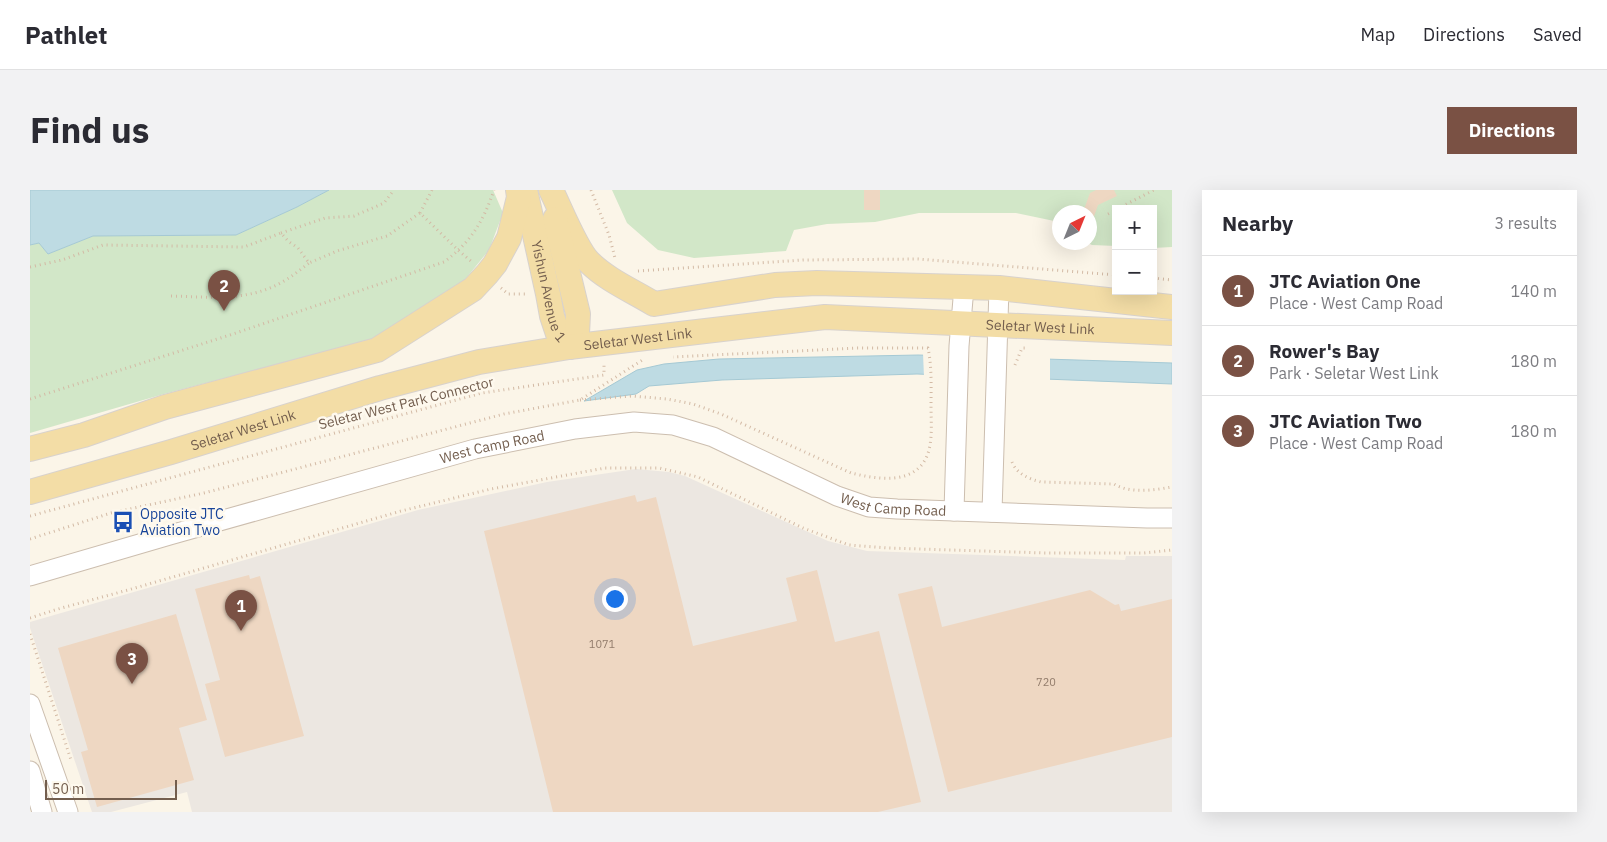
<!DOCTYPE html>
<html lang="en">
<head>
<meta charset="utf-8">
<style>
  :root { --surface:#fff; --page:#f2f2f3; --text:#2b2b33; --muted:#7c7c81; --line:#e1e1e2; --accent:#7a5144 }
  body { margin:0; font-family:"IBM Plex Sans",sans-serif; background:var(--page); color:var(--text) }
  .controls { position:absolute; right:15px; top:15px; display:grid; overflow:hidden; border-radius:0px; box-shadow:0 5px 20px #0002 }
  .controls button { width:45px; height:45px; display:grid; place-items:center; padding:0; border:0; border-bottom:1px solid var(--line); background:var(--surface); color:var(--text); font:25px sans-serif }
  .compass { position:absolute; left:1022px; top:15px; width:45px; height:45px; border-radius:50%; background:var(--surface); box-shadow:0 5px 20px #0002; rotate:43deg }
  .scale { position:absolute; left:15px; bottom:12px; width:132px; box-sizing:border-box; padding-left:5px; border:2px solid #735e4e; border-top:0; font-size:14px; line-height:18px; white-space:nowrap; color:#735e4e; -webkit-text-stroke:4px #fef9ee; paint-order:stroke }
  .you { position:absolute; left:584px; top:408px; width:18px; height:18px; margin:-12px; border:4px solid #fff; border-radius:50%; background:#1a73e8; box-shadow:0 0 0 8px #1a73e833 }
  .badge { display:grid; place-items:center; width:32px; height:32px; border-radius:50%; background:var(--accent); color:#fff; font-size:16px; font-weight:700 }
  .pin { position:absolute; translate:-50% -41px; filter:drop-shadow(0 1px 2px #0008) }
  .pin::after { content:''; position:absolute; top:26px; width:18px; height:15px; background:inherit; clip-path:polygon(0 0,100% 0,50% 100%) }
  .list { margin:0; padding:0; list-style:none }
  h2 { display:flex; justify-content:space-between; align-items:center; height:65px; margin:0; padding:0 20px; font-size:21px }
  h2 small { font-size:16px; font-weight:400; color:var(--muted) }
  .list li { display:grid; grid-template-columns:32px 1fr auto; gap:15px; align-items:center; box-sizing:border-box; height:70px; padding:0 20px; border-top:1px solid var(--line) }
  .list b { display:block; font-size:19px; white-space:nowrap }
  .list p { margin:0; font-size:16px; white-space:nowrap; color:var(--muted) }
  .list em { font-size:16px; font-style:normal; color:var(--muted) }
  .map { position:relative; flex:none; width:1142px; height:622px; overflow:hidden; border-radius:0px }
  header { display:flex; align-items:center; gap:30px; box-sizing:border-box; height:70px; padding:0 25px; background:var(--surface); border-bottom:1px solid var(--line) }
  header strong { font-size:24px }
  nav { display:flex; gap:28px; margin-inline-start:auto; font-size:18px }
  .intro { display:flex; align-items:center; justify-content:space-between; box-sizing:border-box; height:120px; padding:0 30px }
  h1 { margin:0; font-size:35px }
  .button { padding:12px 22px; border-radius:0px; background:var(--accent); color:#fff; font-size:18px; font-weight:700 }
  main { display:flex; gap:30px; padding:0 30px }
  aside { flex:1; background:var(--surface); border-radius:0px; box-shadow:0 5px 20px #0002 }
  .map>svg:first-child { display:block }
  .industrial { fill:#ece7e1 }
  .green { fill:#d2e7c8 }
  .water { fill:#bedbe3; stroke:#a5c9d4 }
  .pier { fill:#fbf5e8 }
  .building { fill:#eed7c2 }
  .lines { fill:none; stroke-linecap:round; stroke-linejoin:round }
  .minor-casing { stroke:#ccbeaf; stroke-width:21 }
  .major-casing { stroke:#d8d2cd; stroke-width:26 }
  .path { stroke:#d3baa5; stroke-width:3; stroke-dasharray:1 4; stroke-linecap:butt }
  .minor { stroke:#fff; stroke-width:19 }
  .major { stroke:#f3dda6; stroke-width:24 }
  .labels { text-anchor:middle; stroke-width:5; stroke-linejoin:round; paint-order:stroke }
  .number-label { font-size:11px; fill:#927c6b }
  .street-label { font-size:14px; fill:#735e4e; stroke:#fef9ee }
  .transit-label { font-size:14px; fill:#164399; stroke:#fef9ee; text-anchor:start }
</style>
</head>
<body>
<header>
<strong>Pathlet</strong>
<nav><a>Map</a><a>Directions</a><a>Saved</a></nav>
</header>
<div class="intro"><h1>Find us</h1><a class="button">Directions</a></div>
<main>
<div class="map">
<svg width="1142" height="622" viewBox="0 0 1142 622">
  <rect width="100%" height="100%" fill="#fbf5e8"/>
  <!-- industrial -->
  <path class="industrial" d="M606,279l33,3 16,4 143,65 39,10 258,9 1,-4h46v256h-980l-5,-20 -76,20h-19l-62,-184v-6l388,-112 129,-28z"/>
  <!-- green -->
  <path class="green" d="M299,0h164l10,23 -14,37 -26,32 -91,57 -208,55 -134,39v-188l9,-2 9,11 45,-18 143,-1 61,-28z
    M582,0h560v57l-19,1v-39h-37v37l-24,-1 -4,-2 2,-1v-30h-30l-1,10 -43,-9h-97l-44,9 -48,2 -33,6 -8,21 -92,7 -36,-8 -31,-27z"/>
  <!-- water -->
  <path class="water" d="M0,0h299l-32,17 -61,28 -143,1 -45,18 -9,-11 -9,2z
    M888,165l254,8v21l-255,-10 -195,6 -73,6 -13,8 -52,7 53,-31 27,-6 55,-5z"/>
  <!-- pier -->
  <path class="pier" d="M893,163l127,3v27l-126,-6z"/>
  <!-- building -->
  <path class="building" d="M834,0h16v20h-16z
    M1066,0h18l3,6 -19,9 -8,23v-16h-7l7,-19z
    M605,305l2,7 19,-5 37,149 104,-25 -11,-43 31,-8 18,72 44,-11 42,171 -43,10h-325l-69,-281z
    M219,385l1,4 10,-3 44,160 -79,21 -20,-73 15,-4 -25,-91z
    M902,396l10,41 148,-37 25,15 4,-1 2,7 51,-12v138l-224,55 -50,-198z
    M146,424l31,106 -28,8 15,52 -97,27 -16,-55 7,-2 -30,-102z"/>
  <g class="lines">
    <!-- minor casing -->
    <g class="minor-casing">
      <g id="minor">
        <path d="M924,321l5,-165 5,-59"/>
        <path d="M962,322l7,-224"/>
        <path id="s1" d="M0,386l140,-41 305,-86 100,-20 59,-7 39,3 40,12 124,59 32,11 28,2 250,9h25"/>
        <path d="M0,514l38,108"/>
        <path d="M0,581l12,41"/>
      </g>
    </g>
    <!-- major casing -->
    <g class="major-casing">
      <g id="major">
        <path id="s2" d="M495,0l23,104 4,22 6,18 11,13"/>
        <path d="M521,0c9,18 25,59 38,72 18,18 44,29 65,42l121,-19 42,-2 182,5 173,19"/>
        <path d="M525,29l23,95 -1,20 -8,13"/>
        <path d="M0,259l54,-14 81,-28 212,-57 96,-61 14,-15 8,-10 14,-26 10,-41 -1,-7"/>
        <path id="s3" d="M0,302l141,-40 209,-64 99,-26 90,-15 256,-30 347,16"/>
      </g>
    </g>
    <!-- path -->
    <path class="path" d="M561,0l18,45 6,23
      M1087,19l37,-19
      M390,23l12,-23
      M1078,24l8,-4
      M251,43l44,-15 29,-2 30,-13 10,-13
      M0,77l32,-7 41,-15 141,2 37,-14 7,8 10,7 11,15 28,-12 50,-15 33,-23 39,38 13,11
      M608,81l165,-11 115,-1 198,16
      M1123,88l19,2
      M471,98l7,6h19
      M141,106c39,1 78,6 113,-15 9,-5 17,-12 25,-18
      M985,175l7,-17h3
      M0,209l203,-65 211,-72c27,-20 39,-40 50,-72
      M550,210l52,-4 35,3 26,5 28,10 130,59c25,6 63,13 76,-17 6,-15 4,-34 4,-50 0,-19 1,-39 -3,-58h-70l-185,9
      M982,272c5,12 17,17 29,20l73,2c17,10 40,6 58,3
      M0,326l452,-123 122,-18v-11
      M0,349l81,-26 93,-20 300,-79 76,-14 64,-41
      M0,428l28,-9 70,-19 273,-79 90,-22 114,-21h54l39,9 105,51 46,17 39,3 157,5h99l28,-3
      M0,444l41,126"/>
    <!-- minor -->
    <use href="#minor" class="minor"/>
    <!-- major -->
    <use href="#major" class="major"/>
  </g>
  <!-- icons -->
  <defs>
    <g id="bus-bare" transform="scale(1.725)"><path d="M-5-6H5V4H4V6H2V4H-2V6H-4V4H-5ZM-3.5-4V0h7V-4ZM-3.5 1.2v1.5H-2V1.2ZM2 1.2v1.5H3.5V1.2Z" fill="#1a4fb4" stroke="#fef9ee" stroke-width="2.5" paint-order="stroke"/></g>
  </defs>
  <g fill-rule="evenodd">
    <use href="#bus-bare" x="93" y="332"/>
  </g>
  <g class="labels">
    <!-- number labels -->
    <g class="number-label">
      <text x="572" y="458">1071</text>
      <text x="1016" y="496">720</text>
    </g>
    <!-- street labels -->
    <g class="street-label">
      <text dy="5" stroke="none"><textPath href="#s2" startOffset="104">Yishun Avenue 1</textPath></text>
      <text dy="5" stroke="none"><textPath href="#s3" startOffset="1032">Seletar West Link</textPath></text>
      <text dy="5" stroke="none"><textPath href="#s3" startOffset="628">Seletar West Link</textPath></text>
      <text transform="translate(376 213) rotate(-14)" y="5">Seletar West Park Connector</text>
      <text dy="5" stroke="none"><textPath href="#s3" startOffset="222">Seletar West Link</textPath></text>
      <text dy="5" stroke="none"><textPath href="#s1" startOffset="480">West Camp Road</textPath></text>
      <text dy="5" stroke="none"><textPath href="#s1" startOffset="900">West Camp Road</textPath></text>
    </g>
    <!-- transit labels -->
    <g class="transit-label">
      <text x="110" y="329">Opposite JTC<tspan x="110" dy="16">Aviation Two</tspan></text>
    </g>
  </g>
</svg>
<div class="controls">
<button>+</button>
<button>−</button>
</div>
<svg class="compass" viewBox="-18 -18 36 36"><path d="M0-13l5 13h-10z" fill="#e53935"/><path d="M0 13l5-13h-10z" fill="#7c7c81"/></svg>
<div class="scale">50 m</div>
<div class="you"></div>
<div class="pin badge" style="left:211px;top:441px">1</div>
<div class="pin badge" style="left:194px;top:121px">2</div>
<div class="pin badge" style="left:102px;top:494px">3</div>
</div>
<aside>
<h2>Nearby<small>3 results</small></h2>
<ul class="list">
<li><span class="badge">1</span><div><b>JTC Aviation One</b><p>Place · West Camp Road</p></div><em>140 m</em></li>
<li><span class="badge">2</span><div><b>Rower's Bay</b><p>Park · Seletar West Link</p></div><em>180 m</em></li>
<li><span class="badge">3</span><div><b>JTC Aviation Two</b><p>Place · West Camp Road</p></div><em>180 m</em></li>
</ul>
</aside>
</main>
</body>
</html>
